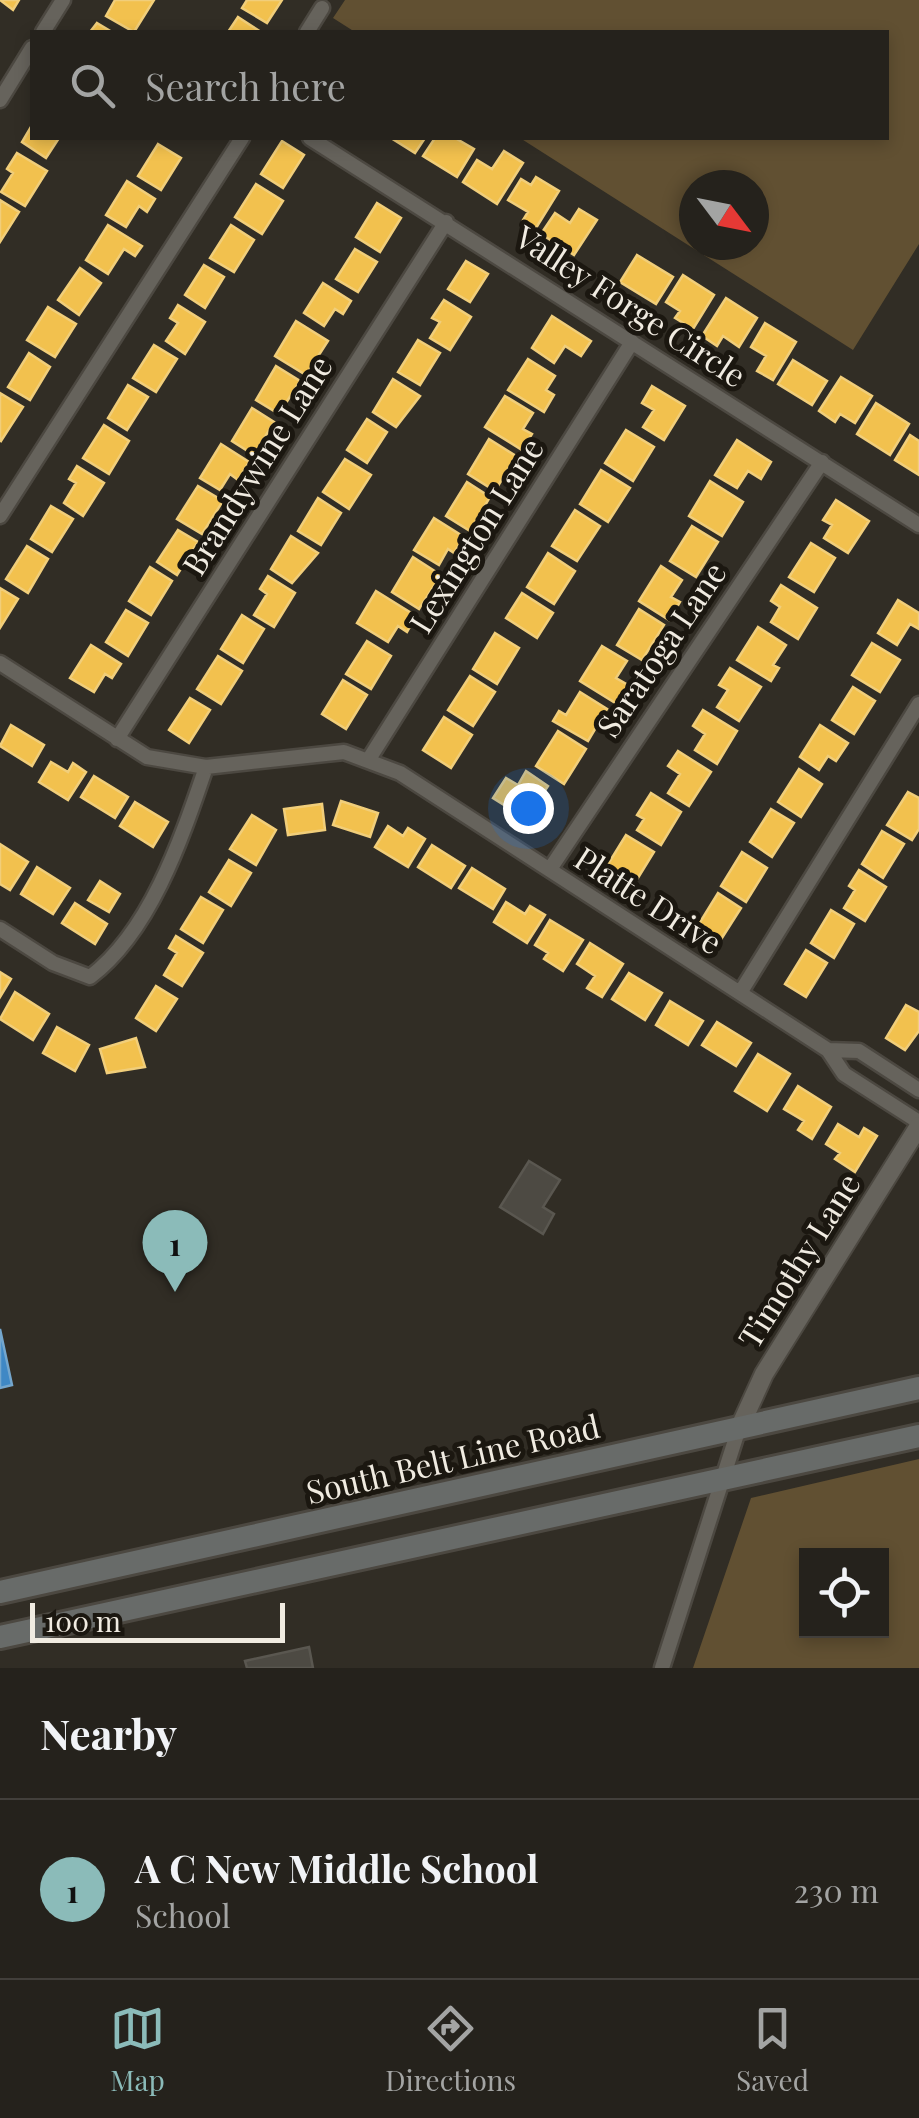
<!DOCTYPE html>
<html lang="en">
<head>
<meta charset="utf-8">
<style>
  :root { --surface:#25221c; --page:#312f29; --text:#f1f3f6; --muted:#a3a4a3; --line:#423f3b; --accent:#8bbbb9 }
  body { margin:0; font-family:"Playfair Display",serif; background:var(--page); color:var(--text) }
  .controls { position:absolute; right:30px; bottom:30px; display:grid; overflow:hidden; border-radius:0px; box-shadow:0 5px 15px #0003 }
  .controls button { width:90px; height:90px; display:grid; place-items:center; padding:0; border:0; border-bottom:2px solid var(--line); background:var(--surface); color:var(--text); font:50px sans-serif }
  .compass { position:absolute; left:679px; top:170px; width:90px; height:90px; border-radius:50%; background:var(--surface); box-shadow:0 5px 15px #0003; rotate:122deg }
  .scale { position:absolute; left:30px; bottom:25px; width:255px; box-sizing:border-box; padding-left:10px; border:5px solid #f0ebe1; border-top:0; font-size:28px; line-height:35px; white-space:nowrap; color:#f0ebe1; -webkit-text-stroke:8px #1b1710; paint-order:stroke }
  .you { position:absolute; left:528px; top:808px; width:35px; height:35px; margin:-25px; border:8px solid #fff; border-radius:50%; background:#1a73e8; box-shadow:0 0 0 15px #1a73e833 }
  .badge { display:grid; place-items:center; width:65px; height:65px; border-radius:50%; background:var(--accent); color:#111; font-size:32px; font-weight:700 }
  .pin { position:absolute; translate:-50% -82px; filter:drop-shadow(0 2px 5px #0008) }
  .pin::after { content:''; position:absolute; top:52px; width:35px; height:30px; background:inherit; clip-path:polygon(0 0,100% 0,50% 100%) }
  .list { margin:0; padding:0; list-style:none }
  h2 { display:flex; justify-content:space-between; align-items:center; height:130px; margin:0; padding:0 40px; font-size:42px }
  h2 small { font-size:32px; font-weight:400; color:var(--muted) }
  .list li { display:grid; grid-template-columns:65px 1fr auto; gap:30px; align-items:center; box-sizing:border-box; height:180px; padding:0 40px; border-top:2px solid var(--line) }
  .list b { display:block; font-size:38px; white-space:nowrap }
  .list p { margin:0; font-size:32px; white-space:nowrap; color:var(--muted) }
  .list em { font-size:32px; font-style:normal; color:var(--muted) }
  .icon { flex:none; width:55px; height:55px; fill:none; stroke:currentColor; stroke-width:2; stroke-linecap:round; stroke-linejoin:round }
  .map { position:relative; flex:none; width:919px; height:1668px; overflow:hidden }
  .search { position:absolute; background:var(--surface); box-shadow:0 5px 15px #0003; left:30px; right:30px; top:30px; height:110px; display:flex; align-items:center; gap:25px; box-sizing:border-box; padding:0 35px; border-radius:0px; color:var(--muted); font-size:38px }
  .sheet { height:310px; background:var(--surface) }
  nav { display:flex; justify-content:space-around; align-items:center; box-sizing:border-box; height:140px; border-top:2px solid var(--line); background:var(--surface); font-size:28px; color:var(--muted) }
  nav a { display:grid; justify-items:center; gap:5px }
  nav .on { color:var(--accent) }
  .map>svg:first-child { display:block }
  .green { fill:#615032; fill-rule:evenodd }
  .homes { fill:#f2c14e; stroke:#f1ce7a; stroke-width:2.5 }
  .schools { fill:#3f88c5; stroke:#74a6cd; stroke-width:2.5 }
  .building { fill:#4d4a43; stroke:#5a5750; stroke-width:2.5 }
  .lines { fill:none; stroke-linecap:round; stroke-linejoin:round }
  .minor-casing { stroke:#4c4841; stroke-width:19 }
  .tertiary-casing { stroke:#4c4841; stroke-width:22 }
  .primary-casing { stroke:#4c4841; stroke-width:28 }
  .minor { stroke:#66635c; stroke-width:14 }
  .tertiary { stroke:#66635c; stroke-width:18 }
  .primary { stroke:#686b69; stroke-width:22 }
  .labels { text-anchor:middle; stroke-width:10; stroke-linejoin:round; paint-order:stroke }
  .street-label { font-size:32px; fill:#f0ebe1; stroke:#1b1710 }
</style>
</head>
<body>
<div class="map">
<svg width="919" height="1668" viewBox="0 0 919 1668">
  <rect width="100%" height="100%" fill="#312d25"/>
  <!-- green -->
  <path class="green" d="M345,0h574v244l-66,106 -333,-212h366v-106h-531l-22,-14zM694,185h60v60h-60z
    M919,1459v209h-226l58,-170zM806,1556h76v74h-76z"/>
  <!-- homes -->
  <path class="homes" d="M0,0h19l-6,10z
    M115,0h39l-20,32 -28,-16z
    M247,0h35l-15,23 -25,-15z
    M238,17l23,15h-33z
    M97,23l15,9h-22z
    M32,125v13h27l-13,20 -24,-16z
    M391,138h34l-10,15z
    M435,138h20l19,11 -17,28 -34,-21z
    M282,141l22,14 -21,33 -22,-14z
    M158,144l23,14 -20,32 -23,-14z
    M504,151l19,12 -26,41 -34,-22 14,-22 15,9z
    M17,153l30,18 -22,35 -24,-14 12,-19 -6,-4z
    M536,177l23,14 -23,37 -13,-8 5,-8 -20,-12 13,-21 10,6z
    M127,181l28,18 -8,13 -8,-6 -13,21 -20,-12z
    M256,184l27,17 -21,33 -27,-17z
    M0,200l19,12 -19,30z
    M377,203l24,15 -21,34 -24,-15z
    M579,209l18,11 -23,35 -33,-21 14,-21 15,10z
    M108,225l34,21 -7,10 -11,-7 -16,25 -22,-14z
    M231,225l23,15 -20,32 -24,-14z
    M355,249l22,13 -19,30 -22,-13z
    M637,255l36,22 -17,27 -36,-22z
    M466,261l22,13 -18,28 -22,-13z
    M204,265l20,12 -19,31 -20,-13z
    M80,268l21,15 -22,32 -21,-15z
    M683,275l31,20 -21,34 -18,-11 5,-7 -14,-9z
    M323,283l28,18 -8,13 -8,-5 -11,17 -20,-13z
    M726,298l31,20 -18,29 -16,-11 -6,10 -15,-10z
    M444,300l27,17 -21,33 -20,-12 10,-16 -8,-4z
    M178,305l27,17 -20,32 -19,-13 12,-18 -8,-5z
    M48,307l28,17 -21,33 -28,-17z
    M552,316l39,25 -10,15 -16,-10 -11,17 -22,-15z
    M296,321l32,20 -22,34 -31,-19z
    M765,323l31,19 -23,38 -16,-9 9,-15 -15,-9z
    M418,340l22,13 -20,32 -22,-13z
    M154,345l23,14 -21,33 -23,-14z
    M29,353l21,14 -20,33 -22,-13z
    M528,359l27,17 -9,14 8,5 -10,17 -36,-22z
    M793,360l34,21 -15,24 -34,-21z
    M276,366l24,15 -21,33 -23,-14z
    M841,377l31,19 -17,27 -15,-9 -5,8 -16,-11z
    M393,379l27,17 -24,31 -23,-15z
    M128,385l20,12 -21,33 -19,-12z
    M652,386l33,20 -21,34 -21,-13 11,-17 -12,-7z
    M0,393l23,14 -22,34 -1,-1z
    M505,396l28,17 -10,16 9,5 -10,16 -37,-23z
    M876,403l33,21 -19,31 -33,-21z
    M252,408l22,14 -20,33 -22,-14z
    M367,419l20,13 -20,31 -20,-13z
    M104,425l25,16 -20,33 -26,-16z
    M626,430l28,17 -21,34 -28,-18z
    M910,435l9,6v34l-24,-15z
    M489,439l27,17 -21,35 -27,-17z
    M737,440l34,22 -10,17 -13,-8 -11,17 -22,-13z
    M221,444l28,18 -11,18 -8,-6 -10,16 -20,-12z
    M345,459l26,16 -22,34 -26,-17z
    M77,466l27,17 -21,33 -19,-13 12,-20 -7,-4z
    M601,470l29,18 -22,34 -28,-18z
    M710,481l33,21 -21,34 -33,-20z
    M467,482l23,15 -20,34 -24,-15z
    M198,486l25,15 -21,33 -25,-15z
    M318,498l23,15 -20,32 -23,-14z
    M836,500l33,21 -21,32 -24,-15 8,-13 -9,-5z
    M51,506l22,13 -21,33 -21,-13z
    M575,510l25,16 -23,35 -25,-15z
    M434,518l30,19 -10,16 -6,-4 -9,16 -25,-15z
    M692,526l26,16 -22,35 -26,-16z
    M178,530l20,12 -21,33 -20,-13z
    M291,536l27,17 -26,30 -21,-14z
    M811,543l24,15 -21,34 -25,-15z
    M27,546l21,13 -20,34 -22,-14z
    M548,553l27,18 -21,33 -27,-17z
    M413,557l28,18 -22,34 -27,-17z
    M661,566l21,14 -11,17 9,5 -11,18 -30,-19z
    M150,567l22,14 -21,34 -22,-14z
    M268,576l27,17 -21,34 -20,-12 13,-21 -7,-5z
    M781,585l36,23 -19,31 -27,-17 9,-15 -9,-6z
    M0,588l18,11 -18,29z
    M376,591l40,25 -9,16 -9,-6 -10,16 -31,-19z
    M522,593l31,20 -16,25 -31,-20z
    M898,600l21,13v16l-9,-5 -13,21 -19,-12z
    M639,609l25,16 -22,35 -25,-15z
    M126,610l22,13 -20,33 -22,-14z
    M242,615l22,14 -21,34 -22,-14z
    M758,627l28,18 -13,20 6,3 -8,13 -34,-21z
    M495,633l24,15 -22,36 -24,-15z
    M367,641l24,15 -20,33 -25,-15z
    M872,643l28,17 -20,32 -28,-17z
    M91,645l30,19 -9,14 -7,-4 -11,18 -24,-14z
    M602,646l25,15 -11,17 12,7 -11,19 -37,-23z
    M218,656l24,15 -21,33 -24,-15z
    M730,668l31,19 -22,34 -22,-14 11,-17 -9,-5z
    M470,676l25,16 -22,34 -25,-16z
    M343,680l24,15 -21,34 -24,-15z
    M853,687l22,14 -21,33 -22,-14z
    M580,692l27,17 -19,32 -35,-20 6,-10 7,4z
    M190,698l20,12 -21,33 -20,-13z
    M703,710l34,21 -20,33 -22,-14 10,-16 -12,-8z
    M444,717l28,18 -21,33 -28,-18z
    M11,725l33,20 -12,21 -32,-20z
    M820,725l28,18 -12,18 -8,-5 -9,14 -19,-13z
    M558,731l28,18 -22,35 -28,-18z
    M678,751l33,21 -22,34 -21,-13 12,-19 -12,-8z
    M51,762l17,10 5,-9 13,9 -18,28 -29,-18z
    M799,769l23,15 -21,33 -23,-15z
    M526,771l22,15 -10,15 13,8 -12,18 -46,-29 13,-20 12,7z
    M94,776l34,21 -13,21 -34,-21z
    M908,792l11,6v31l-7,11 -25,-15z
    M651,793l30,19 -20,33 -24,-15 7,-11 -7,-4z
    M341,801l37,12 -8,24 -37,-12z
    M135,802l33,20 -15,25 -33,-21z
    M322,804l3,26 -37,5 -4,-26z
    M771,809l23,14 -22,34 -22,-15z
    M252,815l24,15 -20,35 -26,-16z
    M388,826l15,10 5,-8 17,11 -17,28 -33,-20z
    M882,831l22,13 -21,34 -21,-14z
    M626,835l28,17 -21,34 -28,-17z
    M0,844l28,18 -18,28 -10,-6z
    M432,845l33,21 -14,22 -33,-21z
    M742,852l25,16 -21,34 -25,-16z
    M229,860l22,13 -20,33 -22,-14z
    M37,867l33,21 -17,26 -32,-20z
    M472,868l33,21 -12,20 -34,-21z
    M859,870l27,17 -21,34 -21,-13 11,-18 -6,-4z
    M100,881l20,13 -11,18 -21,-12z
    M718,893l23,15 -21,33 -23,-14z
    M201,897l22,13 -20,33 -22,-14z
    M506,902l19,12 5,-8 15,9 -18,28 -33,-21z
    M75,903l32,21 -12,20 -33,-21z
    M831,910l23,14 -20,34 -23,-15z
    M550,920l33,20 -20,31 -19,-12 4,-6 -13,-8z
    M176,936l27,17 -21,33 -18,-11 13,-22 -8,-5z
    M590,943l33,21 -21,33 -15,-9 8,-12 -18,-12z
    M806,950l21,13 -21,34 -21,-13z
    M0,972l11,7 -11,18z
    M629,973l33,20 -17,27 -33,-21z
    M156,986l21,13 -21,32 -20,-13z
    M15,992l34,22 -16,26 -33,-21z
    M670,1001l33,20 -15,24 -32,-20z
    M906,1005l13,7v19l-14,19 -19,-12z
    M717,1022l34,21 -15,23 -34,-21z
    M57,1027l32,18 -14,26 -32,-18z
    M136,1038l9,29 -38,6 -7,-24z
    M758,1054l32,20 -23,37 -32,-20z
    M798,1086l33,21 -19,32 -14,-9 6,-9 -20,-12z
    M838,1124l21,13 5,-9 13,8 -22,36 -20,-13 5,-6 -14,-9z"/>
  <!-- schools -->
  <path class="schools" d="M0,1329l12,56 -12,3z"/>
  <!-- building -->
  <path class="building" d="M529,1161l31,19 -17,27 11,7 -11,20 -43,-27z
    M309,1647l4,21h-66l-2,-7z"/>
  <g class="lines">
    <!-- minor casing -->
    <g class="minor-casing">
      <path id="minor" d="M43,32l20,-32
        M307,32l15,-24
        M0,100l32,-52
        M310,138l609,387
        M0,516l242,-378
        M0,663l147,94 59,10 138,-15 56,21 428,277 16,24 75,48
        M117,739l329,-517
        M369,759l263,-417
        M550,869l272,-407
        M0,929l53,34 37,14c61,-46 92,-140 116,-210
        M740,993l179,-289
        M828,1050l31,1 60,39
        M662,1668l76,-237"/>
    </g>
    <!-- tertiary casing -->
    <g class="tertiary-casing">
      <path id="tertiary" d="M738,1431l26,-57 155,-248"/>
    </g>
    <!-- primary casing -->
    <g class="primary-casing">
      <path id="primary" d="M0,1592l919,-204
        M0,1637l919,-201"/>
    </g>
    <!-- minor -->
    <use href="#minor" class="minor"/>
    <!-- tertiary -->
    <use href="#tertiary" class="tertiary"/>
    <!-- primary -->
    <use href="#primary" class="primary"/>
  </g>
  <g class="labels">
    <!-- street labels -->
    <g class="street-label">
      <text transform="translate(630 307) rotate(33)" y="11">Valley Forge Circle</text>
      <text transform="translate(258 466) rotate(-58)" y="11">Brandywine Lane</text>
      <text transform="translate(477 536) rotate(-58)" y="11">Lexington Lane</text>
      <text transform="translate(662 650) rotate(-56)" y="11">Saratoga Lane</text>
      <text transform="translate(648 901) rotate(33)" y="11">Platte Drive</text>
      <text transform="translate(800 1261) rotate(-58)" y="11">Timothy Lane</text>
      <text transform="translate(453 1460) rotate(-13)" y="11">South Belt Line Road</text>
    </g>
  </g>
</svg>
<div class="controls">
<button><svg class="icon" aria-label="locate" viewBox="0 0 24 24"><circle cx="12" cy="12" r="6"/><path d="M12 2v4M12 18v4M2 12h4M18 12h4"/></svg></button>
</div>
<svg class="compass" viewBox="-18 -18 36 36"><path d="M0-13l5 13h-10z" fill="#e53935"/><path d="M0 13l5-13h-10z" fill="#a3a4a3"/></svg>
<div class="scale">100 m</div>
<div class="you"></div>
<div class="pin badge" style="left:175px;top:1292px">1</div>
<div class="search"><svg class="icon" aria-label="search" viewBox="0 0 24 24"><circle cx="10" cy="10" r="6"/><path d="M15 15l6 6"/></svg>Search here</div>
</div>
<section class="sheet">
<h2>Nearby<small></small></h2>
<ul class="list">
<li><span class="badge">1</span><div><b>A C New Middle School</b><p>School</p></div><em>230 m</em></li>
</ul>
</section>
<nav>
<a class="on"><svg class="icon" aria-label="map" viewBox="0 0 24 24"><path d="M3 6l6-2 6 2 6-2v14l-6 2-6-2-6 2zM9 4v14M15 6v14"/></svg>Map</a>
<a><svg class="icon" aria-label="directions" viewBox="0 0 24 24"><path d="M12 3l9 9-9 9-9-9zM9 14v-3h6M13 9l2 2-2 2"/></svg>Directions</a>
<a><svg class="icon" aria-label="saved" viewBox="0 0 24 24"><path d="M7 4h10v16l-5-4-5 4z"/></svg>Saved</a>
</nav>
</body>
</html>
